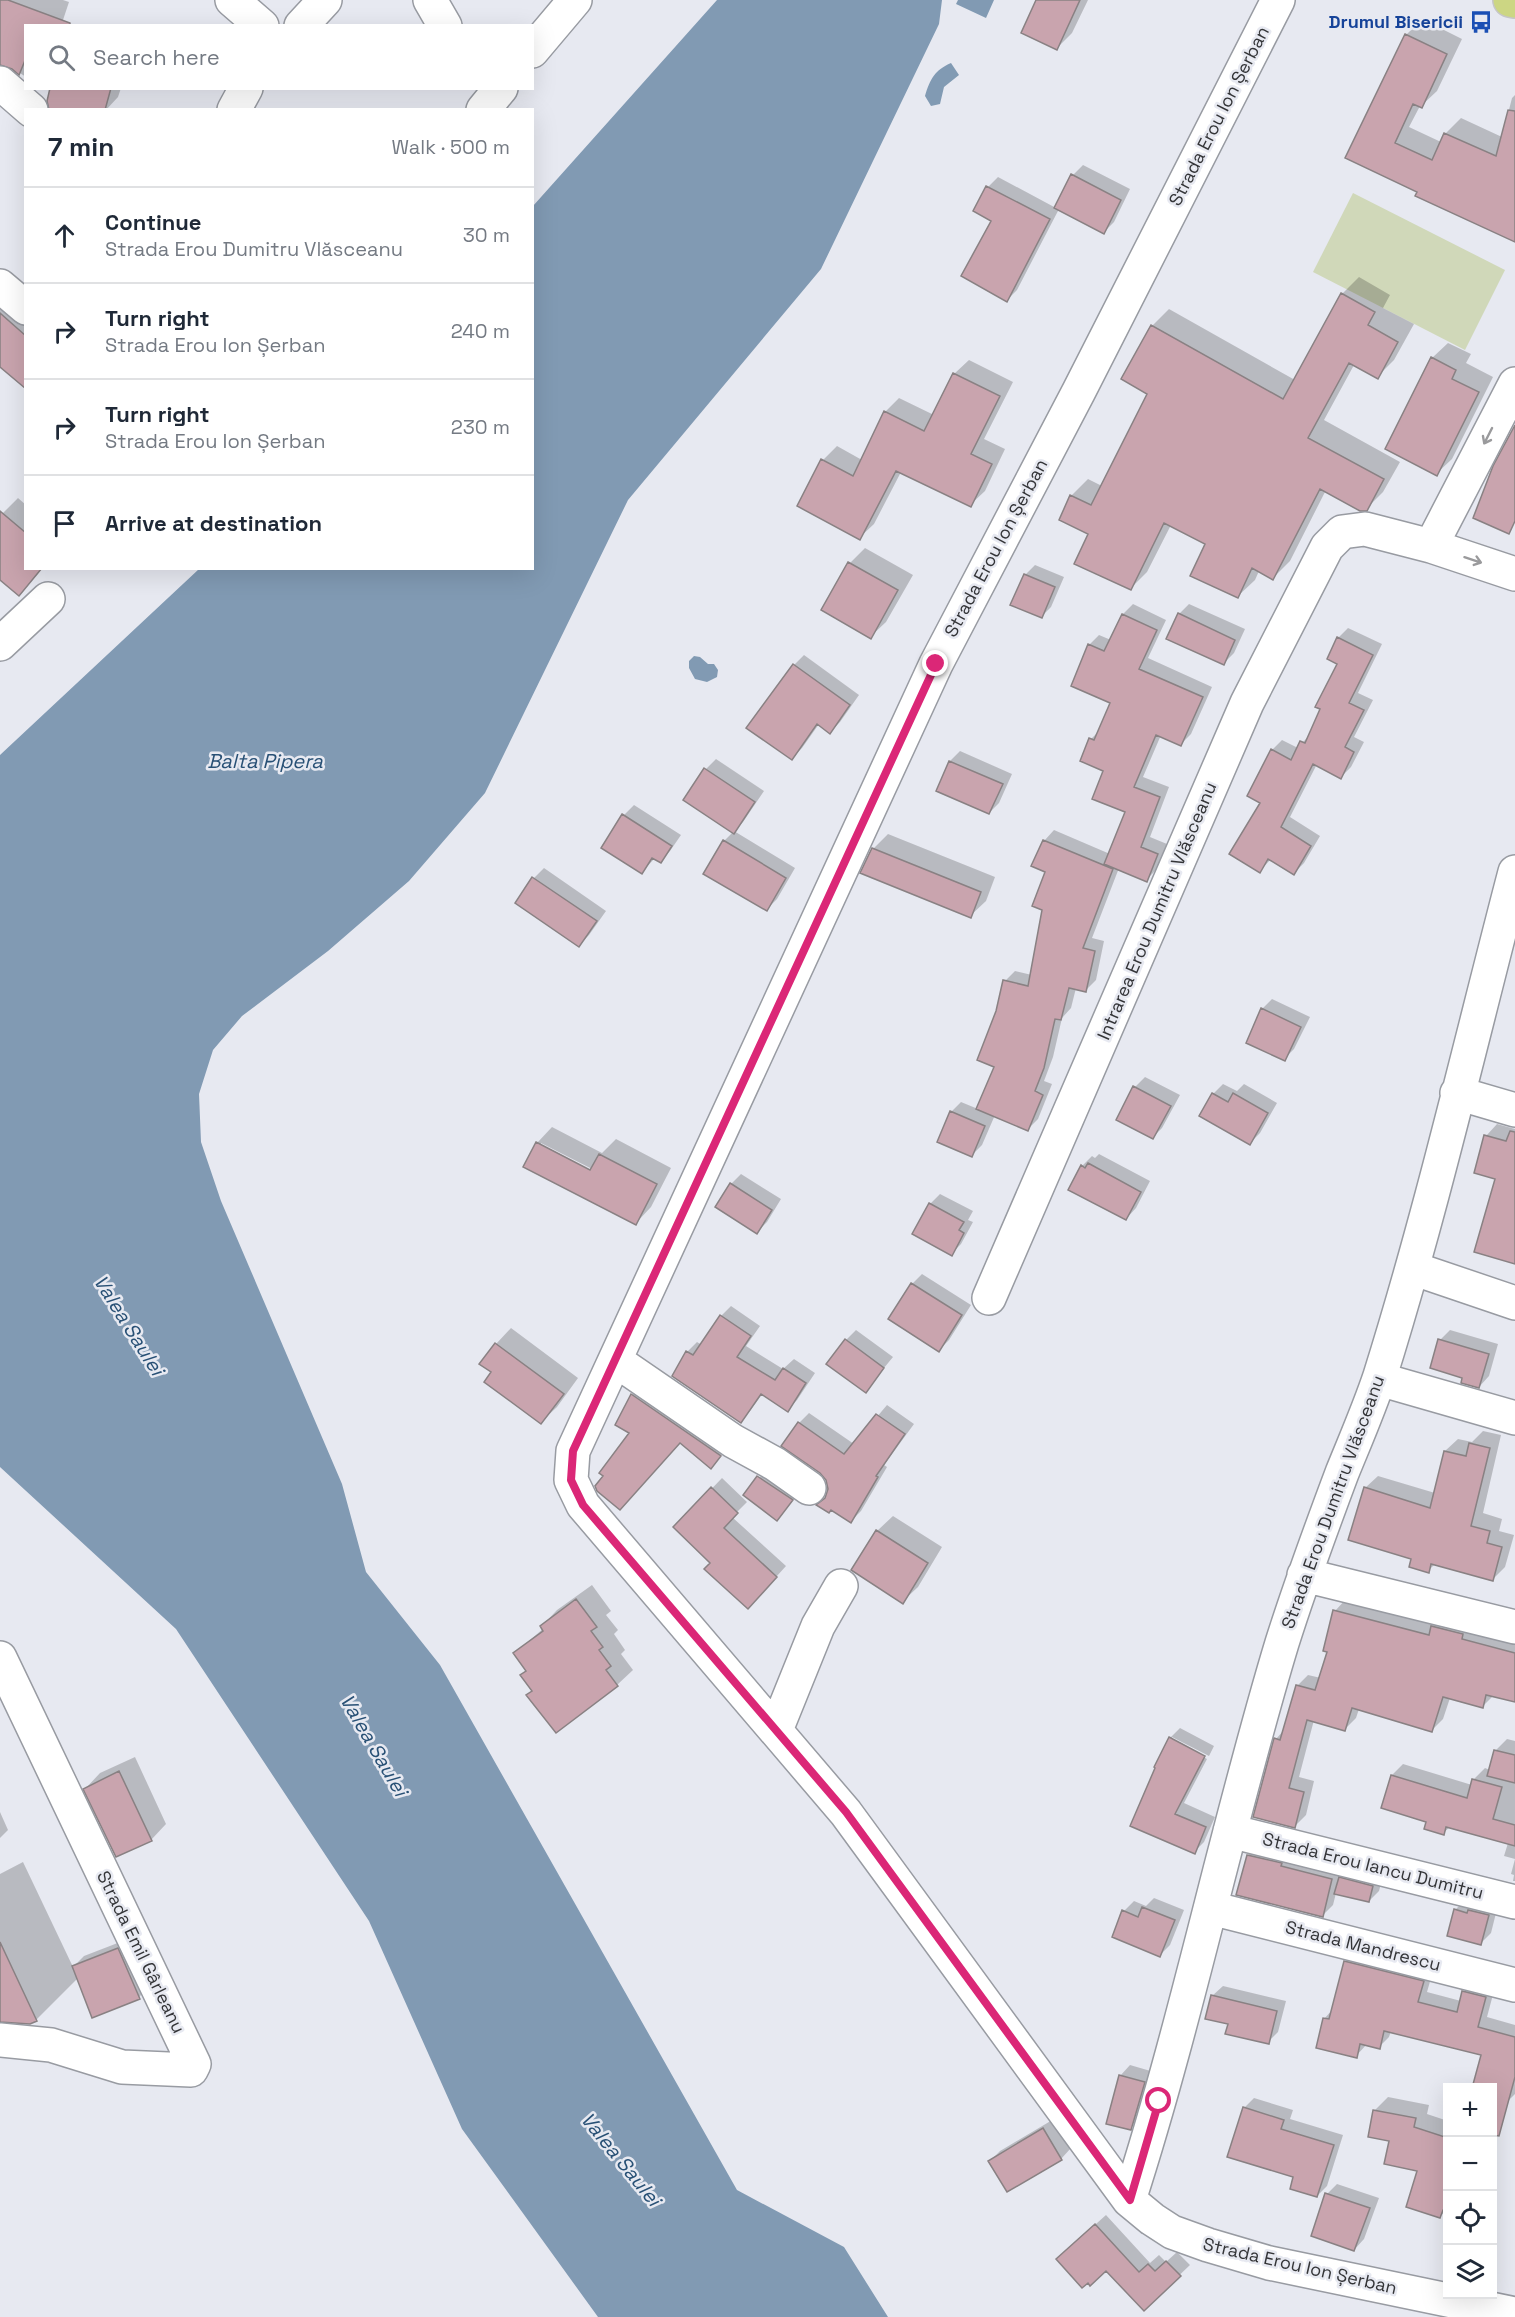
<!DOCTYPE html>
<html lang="en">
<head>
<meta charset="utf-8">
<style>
  :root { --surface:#fff; --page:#f6f6f7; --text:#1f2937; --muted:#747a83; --line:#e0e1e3 }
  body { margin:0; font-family:"Space Grotesk",sans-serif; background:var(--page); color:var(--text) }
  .controls { position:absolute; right:18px; bottom:18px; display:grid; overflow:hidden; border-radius:0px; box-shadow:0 6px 24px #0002 }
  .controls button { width:54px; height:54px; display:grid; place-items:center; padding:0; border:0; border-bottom:2px solid var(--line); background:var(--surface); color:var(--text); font:30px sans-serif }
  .stop { position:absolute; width:18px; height:18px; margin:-14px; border:4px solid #db2777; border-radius:50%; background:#fff }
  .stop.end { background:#db2777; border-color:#fff; box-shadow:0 2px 6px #0008 }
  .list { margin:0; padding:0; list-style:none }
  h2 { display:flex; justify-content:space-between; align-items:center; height:78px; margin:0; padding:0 24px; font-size:26px }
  h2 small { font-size:20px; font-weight:400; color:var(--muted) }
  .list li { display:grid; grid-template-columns:39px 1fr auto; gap:18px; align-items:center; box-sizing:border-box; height:96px; padding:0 24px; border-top:2px solid var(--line) }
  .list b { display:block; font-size:22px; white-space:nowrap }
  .list p { margin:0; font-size:20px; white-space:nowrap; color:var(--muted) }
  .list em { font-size:20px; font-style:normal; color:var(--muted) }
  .icon { flex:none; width:33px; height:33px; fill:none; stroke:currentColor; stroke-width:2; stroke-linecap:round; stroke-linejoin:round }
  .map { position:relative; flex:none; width:1515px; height:2317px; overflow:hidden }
  .search { position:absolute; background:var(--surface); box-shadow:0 6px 24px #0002; left:24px; top:24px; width:510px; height:66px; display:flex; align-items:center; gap:15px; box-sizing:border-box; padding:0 21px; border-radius:0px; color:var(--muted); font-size:22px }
  .panel { position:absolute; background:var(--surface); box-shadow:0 6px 24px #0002; left:24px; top:108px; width:510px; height:462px; border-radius:0px }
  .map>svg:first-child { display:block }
  .green { fill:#d0d8b9 }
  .water { fill:#819ab3 }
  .shadow { fill:#0003; fill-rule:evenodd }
  .building { fill:#c9a4ae; stroke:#898183; stroke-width:1.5 }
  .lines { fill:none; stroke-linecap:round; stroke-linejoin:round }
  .minor-casing { stroke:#989ba2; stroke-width:36 }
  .major-casing { stroke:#c6c6c7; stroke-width:36 }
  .minor { stroke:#fff; stroke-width:33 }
  .major { stroke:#ccd683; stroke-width:33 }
  .oneway { stroke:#9a9a9c }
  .route { stroke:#db2777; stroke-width:8 }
  .labels { text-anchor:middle; stroke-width:5; stroke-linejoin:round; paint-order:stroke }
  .transit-label { font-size:18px; font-weight:bold; fill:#164399; stroke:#e7e9f1; text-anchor:end }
  .street-label { font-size:18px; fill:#343538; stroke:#e7e9f1 }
  .water-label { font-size:20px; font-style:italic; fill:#285075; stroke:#e7e9f1 }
</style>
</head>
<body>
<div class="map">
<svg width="1515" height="2317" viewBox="0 0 1515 2317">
  <rect width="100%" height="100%" fill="#e7e9f1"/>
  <!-- green -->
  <path class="green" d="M1353,193l152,77 -40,80 -152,-78z"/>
  <!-- water -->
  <path class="water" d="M717,0h225l-3,24 -118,245 -193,231 -143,293 -76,88 -81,70 -86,65 -29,34 -14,44 2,48 20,59 121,283 24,88 74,93 297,525 107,57 44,70h-290l-136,-188 -93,-208 -193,-292 -176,-162v-712l199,-186 333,-1 1,-362z
    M958,0h36l-8,18 -30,-14z
    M951,63l8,12 -15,12 -4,17 -9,2 -6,-10c5,-17 10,-26 26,-33z
    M694,656l6,1 8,7h6l4,6 -1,7 -10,5 -12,-3 -6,-11v-7z"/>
  <!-- shadow -->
  <path class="shadow" d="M5,0h58l6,2 -8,24h-35v51l-21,-14 -5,1v-52z
    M1037,0h51l-16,33 -15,15z
    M1422,19l40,20 -25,52 -16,15h-1l-11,21 32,15 4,-8 16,-16 41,19 10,-39 3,-3v145l-168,-83 59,-122z
    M52,88h69l-3,9 -12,13h-56z
    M1083,165l47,24 -16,33 -10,10 -45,-23 -42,81 -10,10 -19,-113 10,-10 58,31 17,-33z
    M1359,277l31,18 -7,13 31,16 -20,36 -17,17 -23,-12 -30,55 76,42 -17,30 -17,17 -40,-19 -36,71 -17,17 -14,-7 -4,9 -17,16 -31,-52 -36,-19 -24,47 -17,17 -40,-56 -19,-37 17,-17 14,7 47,-93 3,-67 17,-17 126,71 47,-86z
    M0,283l26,23v82l-26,-23z
    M1448,343l23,11 -5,9 27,14 -41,82 -16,15 -4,-116z
    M969,360l44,22 -29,57 21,10 -20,42 -15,14 -69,-33 -27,52 -15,14 -36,-78 14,-14 25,14 23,-48 14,-14 35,17 20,-41z
    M18,498l8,7v63h17l-24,26 -19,-16v-62z
    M865,548l48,27 -27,47 -16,15 -47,-27 27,-47z
    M1035,565l29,12 -13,30 -10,10 -16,-42z
    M1133,604l33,16 -18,38 64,29 -21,47 -10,10 -20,-9 -18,42 26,10 -19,50 17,7 -11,26 -10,10 -27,-12 -27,70 12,3 -8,39 -10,10 -10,-2 -5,20 -9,10 -9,39 -9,24 8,3 -14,35 -10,10 -33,-14 -13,30 -10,10 -21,-43 10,-10 17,7 17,-43 2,-54 8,-31 10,-10 17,4 12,-66 3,-38 -3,-30 10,-11 56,24 17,-43 -22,-41 -23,-10 9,-21 9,-9 12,-28 -23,-57 10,-10 12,5 12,-26z
    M1189,604l56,25 -11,24 -10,10 -45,-49z
    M1348,628l34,16 -24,49 15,7 -19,37 10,5 -13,25 -10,10 -24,-13 -27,53 30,19 -16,27 -10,10 -23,-14 -11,12 3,-69 9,-52 10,-10 16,8 14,-16 27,-69 -1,-25z
    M804,655l55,40 -19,27 -10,10 -11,-8 -17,24 -10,10 2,-93z
    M960,751l52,23 -13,29 -10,10 -51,-23 12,-29z
    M716,759l48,32 -21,31 -9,9 61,37 -18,31 -10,10 -43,-68 9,-9 -48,-32 21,-31z
    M634,805l47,30 -11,16 -10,10 -5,-3 -13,14 -18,-57z
    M888,834l107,43 -9,24 -16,15 -97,-67z
    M544,868l62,43 -17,24 -10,10 -62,-43 17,-24z
    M1272,999l38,18 -16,32 -10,10 -22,-50z
    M1145,1077l35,18 -18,33 -10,10 -34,-19 17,-32z
    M1223,1084l14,7 7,-7 33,19 -17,30 -10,10 -37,-49z
    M1497,1124l18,5v133l-18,-84 -11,-42z
    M552,1127l50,26 14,-14 55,29 -20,39 -15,16 -111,-57 12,-23zM541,1143l57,29 -2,3 -55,-29z
    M1099,1154l51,27 -14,27 -10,11 -44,-53 10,-10 3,2z
    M741,1174l40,25 -14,23 -10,10 -26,-48z
    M940,1194l33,17 -5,9 5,2 -12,22 -10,10 -21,-50z
    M922,1274l49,31 -22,35 -10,10 -27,-66z
    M731,1306l29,20 -14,20 37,23 11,-10 21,14 -18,27 -10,10 -24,-17 -13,18 -10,10 -53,-69 10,-10 5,3 19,-29z
    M511,1328l67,50 -21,29 -16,15 -48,-50 3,-28z
    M856,1330l37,27 -28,34 -19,-51z
    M1450,1330l48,14 -9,32 -10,11 -15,-10 -24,-37z
    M642,1385l87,60 -18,22 -30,-26 -50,-9 -14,-8 15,-29z
    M887,1405l27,19 -30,41 3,2 -26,44 -10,10 -24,-24 2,-8 -2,-10 -28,-56 10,-10 45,31z
    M1483,1431l18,4 -18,78 19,6 -3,12 15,4 -9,32 -12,12 -57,-16 -8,8 -63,-83 13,-12 57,17 10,-42 13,-12 14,3z
    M769,1467l33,22 -25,30 -32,-24z
    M722,1478l25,24 -15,15 54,49 -28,31 -46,-34 -37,-36z
    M893,1516l49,31 -24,40 -16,15 -25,-71z
    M592,1585l19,26 -5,4 12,15 -4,4 11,16 -4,4 12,16 -16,15 -84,5 -11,-15 5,-5 -12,-17 29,-25 -2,-2 15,-16z
    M1346,1599l169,41v61l-21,-6 -12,12 -32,-9 -7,21 -11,11 -73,-21 -3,9 -11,11 -31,-9 -15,57 15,4 -8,34 -11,11 -19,-87 8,-9 13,-44 11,-11 13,3 8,-27 6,-40z
    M1180,1728l34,18 -5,10 -37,-19v3l35,19 -23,44 31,14 -11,25 -10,10 -62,-26 38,-88z
    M1507,1739l8,2v140h-2l1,-6 -3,-1 4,-15 -11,-3 4,-13 -58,-16 -7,6 -15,-12 -36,-46 11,-11 69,21 1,-5 12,-12 5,2 5,-19z
    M135,1757l31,67 -15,16 -66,-51 15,-16z
    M0,1812l8,18 -8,8z
    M1258,1845l83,24 -2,10 11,-11 33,8 -4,15 -10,10 -33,-8 -3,12 -10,10 -75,-60z
    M23,1862l50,105 11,-11 44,-17 21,48 -10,10 -46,19 -15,-38 -42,42 -36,1v-147z
    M1154,1898l30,12 -14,35 -10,10 -36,-44 10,-10 12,5z
    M1465,1900l33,5 -7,28 -10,10 -26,-33z
    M1355,1952l78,19 -6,21 34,9 3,-9 10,-10 21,5 -8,30 28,8v69l-8,8 -15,-14 -9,-34 -92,-23 -2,6 -10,10 -12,-3 -11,12 -32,-37 9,-10 12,-47z
    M1223,1986l63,15 -8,31 -10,10 -38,-19 -18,-27z
    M1130,2065l24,7 -13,46 -11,10 -10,-52z
    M1388,2097l41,8 -2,9 21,7v89l-8,6 -22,-46 -28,-30 -15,-30z
    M1254,2098l39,12 -3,9 53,16 -16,51 -10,10 -22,-20 -51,-68z
    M1054,2119l17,29 -10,11 -71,2 10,-10z
    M1337,2184l42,14 -15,41 -10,11 -27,-56z
    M1106,2215l44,48 9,-8 7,7 11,-10 13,13 -46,44 -38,-40 -38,-20z"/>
  <!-- building -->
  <path class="building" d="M0,0h8l62,23v3h-44v32l-7,17 -7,-6 -12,-4z
    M1036,0h44l-23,50 -36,-17z
    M1405,34l42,20 -25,54 -9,-4 -18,39 37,17 12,-27 52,23 12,-46 7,1v131l-100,-46 2,-4 -72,-34z
    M50,88h61l-6,22h-56l-2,-9z
    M1071,174l50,26 -17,34 -50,-26z
    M986,186l64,33 -43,83 -46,-26 30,-55 -18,-10z
    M1341,293l34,19 -7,13 30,17 -20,37 -29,-16 -41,75 76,41 -17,32h-7l-40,-22 -47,91 -21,-12 -14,30 -48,-22 15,-32 -41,-21 -33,67 -57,-26 14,-30 -29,-14 11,-25 21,10 56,-111 -26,-15 30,-54 132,74z
    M0,313l26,23v53l-26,-22z
    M1431,357l25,13 -4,9 27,13 -42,84 -52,-27z
    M953,373l47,23 -29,58 21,10 -21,43 -75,-36 -36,69 -63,-34 24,-47 32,17 31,-65 40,20z
    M1515,425v96l-6,13 -36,-16 20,-52z
    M0,511l26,22v35h16l-23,28 -19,-16z
    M848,562l50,28 -27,49 -50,-29z
    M1024,574l31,13 -13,31 -32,-13z
    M1178,613l57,27 -11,25 -58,-26z
    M1122,614l35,16 -18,39 64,28 -22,49 -25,-11 -22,52 26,10 -19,50 17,7 -11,28 -43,-18 21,-52 -33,-13 11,-28 -23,-10 9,-23 5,2 16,-37 -39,-17 17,-42 16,7z
    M1337,637l36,18 -24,48 15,7 -19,37 9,5 -13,27 -28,-15 -32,63 30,19 -17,29 -26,-16 -8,14 -31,-19 31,-51 -13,-7 24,-47 20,11 9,-19 5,2 15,-34 -5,-2 22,-43 -10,-5z
    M793,664l57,41 -20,29 -13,-10 -25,36 -46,-32z
    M949,761l54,23 -14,30 -53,-23z
    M704,768l51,34 -21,32 -51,-34z
    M622,814l50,32 -11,17 -9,-5 -10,16 -41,-26z
    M723,840l63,38 -19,33 -64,-37z
    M1043,840l70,29 -30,79 12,3 -9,41 -17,-4 -8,32 -6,-1 -11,49 -9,23 8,4 -15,36 -52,-22 18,-42 -17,-7 19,-49 7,-31 25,6 14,-76 -10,-4 13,-34 -14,-6z
    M872,848l109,44 -10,26 -111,-45z
    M532,877l65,44 -18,26 -64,-44z
    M1261,1008l40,19 -16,34 -39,-18z
    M1133,1086l38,20 -18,33 -37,-19z
    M1212,1093l16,9 5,-9 35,20 -18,32 -51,-29z
    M950,1111l35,15 -13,31 -35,-15z
    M1510,1131l5,1v132l-41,-12 21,-73 -21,-6 10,-38 22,6z
    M536,1142l54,28 9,-16 58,30 -21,41 -113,-58z
    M1088,1163l53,29 -15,28 -58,-30 13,-25 4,3z
    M730,1183l42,27 -15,24 -42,-27z
    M929,1203l35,19 -5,8 5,3 -12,23 -40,-22z
    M911,1283l51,32 -23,37 -51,-33z
    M720,1315l31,21 -14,21 38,23 8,-12 23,15 -18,29 -27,-18 -20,29 -69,-47 14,-25 7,4z
    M845,1339l39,29 -18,25 -40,-29z
    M1438,1339l51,15 -10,34 -18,-5 1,-5 -32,-10z
    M495,1343l69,51 -23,30 -57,-42 7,-10 -12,-8z
    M631,1394l90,62 -10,13 -31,-26 -60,67 -23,-19 -2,-5 8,-10 -4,-3 30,-40 -14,-8z
    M876,1414l29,20 -29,42 2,1 -27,46 -20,-13 -2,3 -13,-8 9,-7 3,-9 -2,-9 -6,-7 -39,-27 17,-24 46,32z
    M1469,1443l21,5 -19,78 19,5 -3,12 15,4 -9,34 -62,-17 -2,9 -20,-6 2,-8 -63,-19 16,-53 66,21 14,-57 22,5z
    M757,1476l36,24 -16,21 -34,-26z
    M711,1487l27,26 -14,15 53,49 -29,32 -44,-40 6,-6 -37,-36z
    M876,1530l52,33 -25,41 -52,-34z
    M576,1599l21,28 -6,4 12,16 -4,3 12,16 -5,4 12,16 -62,47 -30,-38 6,-4 -12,-16 6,-4 -13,-18 30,-22 -3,-5z
    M1333,1610l96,25 2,-9 32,8 -1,5 53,14v49l-29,-7 -3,13 -40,-11 -11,35 -80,-24 -7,23 -38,-11 -18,68 15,4 -9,36 -42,-11 21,-79 6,2 16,-55 19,5 12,-38 -4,-1z
    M1169,1737l36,19 -30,58 31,13 -11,27 -65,-28 25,-58 -1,-1z
    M1494,1750l21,5v28l-28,-7z
    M119,1771l33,70 -36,16 -33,-68z
    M1391,1775l76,23 5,-19 30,8 -9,32 22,6v21l-69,-19 -2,8 -20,-6 2,-7 -45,-14z
    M1247,1855l35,8 -1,3 51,13 -9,38 -87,-22z
    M1339,1877l34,9 -4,16 -35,-8z
    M1142,1907l33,13 -15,37 -48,-20 10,-27 16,7z
    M1454,1909l13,4 1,-3 21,5 -8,30 -34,-9z
    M0,1942l37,79 -7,3 -30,-2z
    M118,1948l22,51 -48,19 -20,-52z
    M1344,1961l80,20 -6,21 39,10 5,-21 24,6 -8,30 37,10v40l-16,59 -7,-1v-47h-20l9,-33 -97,-24 -4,18 -20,-5 -3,14 -41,-10 7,-30 6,1z
    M1211,1995l66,16 -8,33 -44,-10 3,-10 -23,-5z
    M1119,2075l26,7 -14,48 -25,-6z
    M1243,2107l41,13 -3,9 53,16 -17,52 -27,-8 3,-12 -66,-20z
    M1373,2110l43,8 -2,9 34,11v73l-5,-1 -3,8 -34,-11 11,-36 -33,-7 5,-23 -21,-4z
    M1043,2128l19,32 -55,32 -19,-31z
    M1325,2193l45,15 -16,43 -43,-15z
    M1095,2224l44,48 9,-8 7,7 11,-10 15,15 -37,35 -38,-40 -16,15 -2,-3 -6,5 -26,-29z"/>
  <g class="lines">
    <!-- minor casing -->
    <g class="minor-casing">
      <path id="minor" d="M232,0l30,26
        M430,0l15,26
        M1278,0l-199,391 -143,273 -363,787 -2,29 12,25 263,308 283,387 23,19 20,13 36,13 61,18 246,51
        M301,26l24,-26
        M532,51l43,-51
        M0,83l31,27
        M234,110l12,-22
        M483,110l18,-22
        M0,286l26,22
        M1431,546l84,-162
        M0,644l48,-45
        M1457,1093l58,17
        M1412,1268l103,35
        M989,1298l258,-595 80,-156 15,-15 23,-3 66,17 84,28
        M615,1360l118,81 42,23 34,24
        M1379,1379l136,39
        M1304,1575l211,52
        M0,1658l194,406 -3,6 -69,-3 -71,-22 -51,-5
        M776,1730l42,-104 23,-40
        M1230,1831l285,71
        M1211,1908l304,77
        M1129,2200c59,-183 97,-372 153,-557 18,-57 39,-114 60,-170 13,-32 27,-64 38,-97 52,-166 91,-336 135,-504"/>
    </g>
    <!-- major casing -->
    <g class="major-casing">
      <path id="major" d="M1510,0l5,1"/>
    </g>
    <!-- minor -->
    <use href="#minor" class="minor"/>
    <!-- major -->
    <use href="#major" class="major"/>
  </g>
  <!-- one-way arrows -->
  <defs><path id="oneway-shaft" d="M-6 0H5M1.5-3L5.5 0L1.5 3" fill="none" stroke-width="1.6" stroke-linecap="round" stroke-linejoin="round" transform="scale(1.5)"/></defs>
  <g class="oneway">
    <use href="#oneway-shaft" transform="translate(1488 436) rotate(117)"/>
    <use href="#oneway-shaft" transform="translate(1473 560) rotate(18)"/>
  </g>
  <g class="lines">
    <!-- route -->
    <path class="route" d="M936,664l-363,787 -2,29 12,25 263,307 284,388 29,-99"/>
  </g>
  <!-- icons -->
  <defs>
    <g id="bus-bare" transform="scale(1.8)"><path d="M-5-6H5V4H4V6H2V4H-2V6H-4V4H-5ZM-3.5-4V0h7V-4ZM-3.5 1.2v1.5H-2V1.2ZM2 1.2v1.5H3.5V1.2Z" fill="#1a4fb4" stroke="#e7e9f1" stroke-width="2.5" paint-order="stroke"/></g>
  </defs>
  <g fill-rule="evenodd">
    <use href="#bus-bare" x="1481" y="22"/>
  </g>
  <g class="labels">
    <!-- transit labels -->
    <g class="transit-label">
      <text x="1463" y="28">Drumul Bisericii</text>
    </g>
    <!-- street labels -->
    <g class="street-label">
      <text transform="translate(1219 116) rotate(-63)" y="6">Strada Erou Ion Șerban</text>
      <text transform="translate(996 548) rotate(-62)" y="6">Strada Erou Ion Șerban</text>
      <text transform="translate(1157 911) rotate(-67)" y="6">Intrarea Erou Dumitru Vlăsceanu</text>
      <text transform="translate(1333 1502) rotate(-70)" y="6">Strada Erou Dumitru Vlăsceanu</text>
      <text transform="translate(1373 1866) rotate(14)" y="6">Strada Erou Iancu Dumitru</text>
      <text transform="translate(1363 1946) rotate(14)" y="6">Strada Mandrescu</text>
      <text transform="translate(141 1952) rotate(64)" y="6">Strada Emil Gârleanu</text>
      <text transform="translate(1300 2266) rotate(13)" y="6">Strada Erou Ion Șerban</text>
    </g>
    <!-- water labels -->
    <g class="water-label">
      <text x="265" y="768">Balta Pipera</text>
      <text transform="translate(129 1325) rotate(58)" y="7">Valea Saulei</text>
      <text transform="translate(374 1745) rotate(60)" y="7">Valea Saulei</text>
      <text transform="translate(621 2159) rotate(51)" y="7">Valea Saulei</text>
    </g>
  </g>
</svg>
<div class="controls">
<button>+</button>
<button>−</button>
<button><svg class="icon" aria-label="locate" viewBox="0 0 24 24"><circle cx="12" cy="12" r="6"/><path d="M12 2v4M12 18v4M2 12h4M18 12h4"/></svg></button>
<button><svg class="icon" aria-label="layers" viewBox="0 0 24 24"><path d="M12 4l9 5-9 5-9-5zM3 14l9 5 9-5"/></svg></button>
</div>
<div class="stop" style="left:1159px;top:2101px"></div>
<div class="stop end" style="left:936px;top:664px"></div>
<div class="search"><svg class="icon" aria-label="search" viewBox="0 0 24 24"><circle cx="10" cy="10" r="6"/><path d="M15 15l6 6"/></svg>Search here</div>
<section class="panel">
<h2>7 min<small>Walk · 500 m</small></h2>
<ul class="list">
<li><svg class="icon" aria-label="ahead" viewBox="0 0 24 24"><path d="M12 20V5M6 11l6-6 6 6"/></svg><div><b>Continue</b><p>Strada Erou Dumitru Vlăsceanu</p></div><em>30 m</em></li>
<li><svg class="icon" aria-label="right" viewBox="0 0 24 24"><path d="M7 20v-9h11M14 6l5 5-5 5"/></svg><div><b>Turn right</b><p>Strada Erou Ion Șerban</p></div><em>240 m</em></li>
<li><svg class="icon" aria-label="right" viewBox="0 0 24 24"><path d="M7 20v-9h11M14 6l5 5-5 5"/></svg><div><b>Turn right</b><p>Strada Erou Ion Șerban</p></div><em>230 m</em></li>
<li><svg class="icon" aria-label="arrive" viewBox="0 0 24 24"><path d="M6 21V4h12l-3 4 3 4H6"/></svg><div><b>Arrive at destination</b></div></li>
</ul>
</section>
</div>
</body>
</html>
